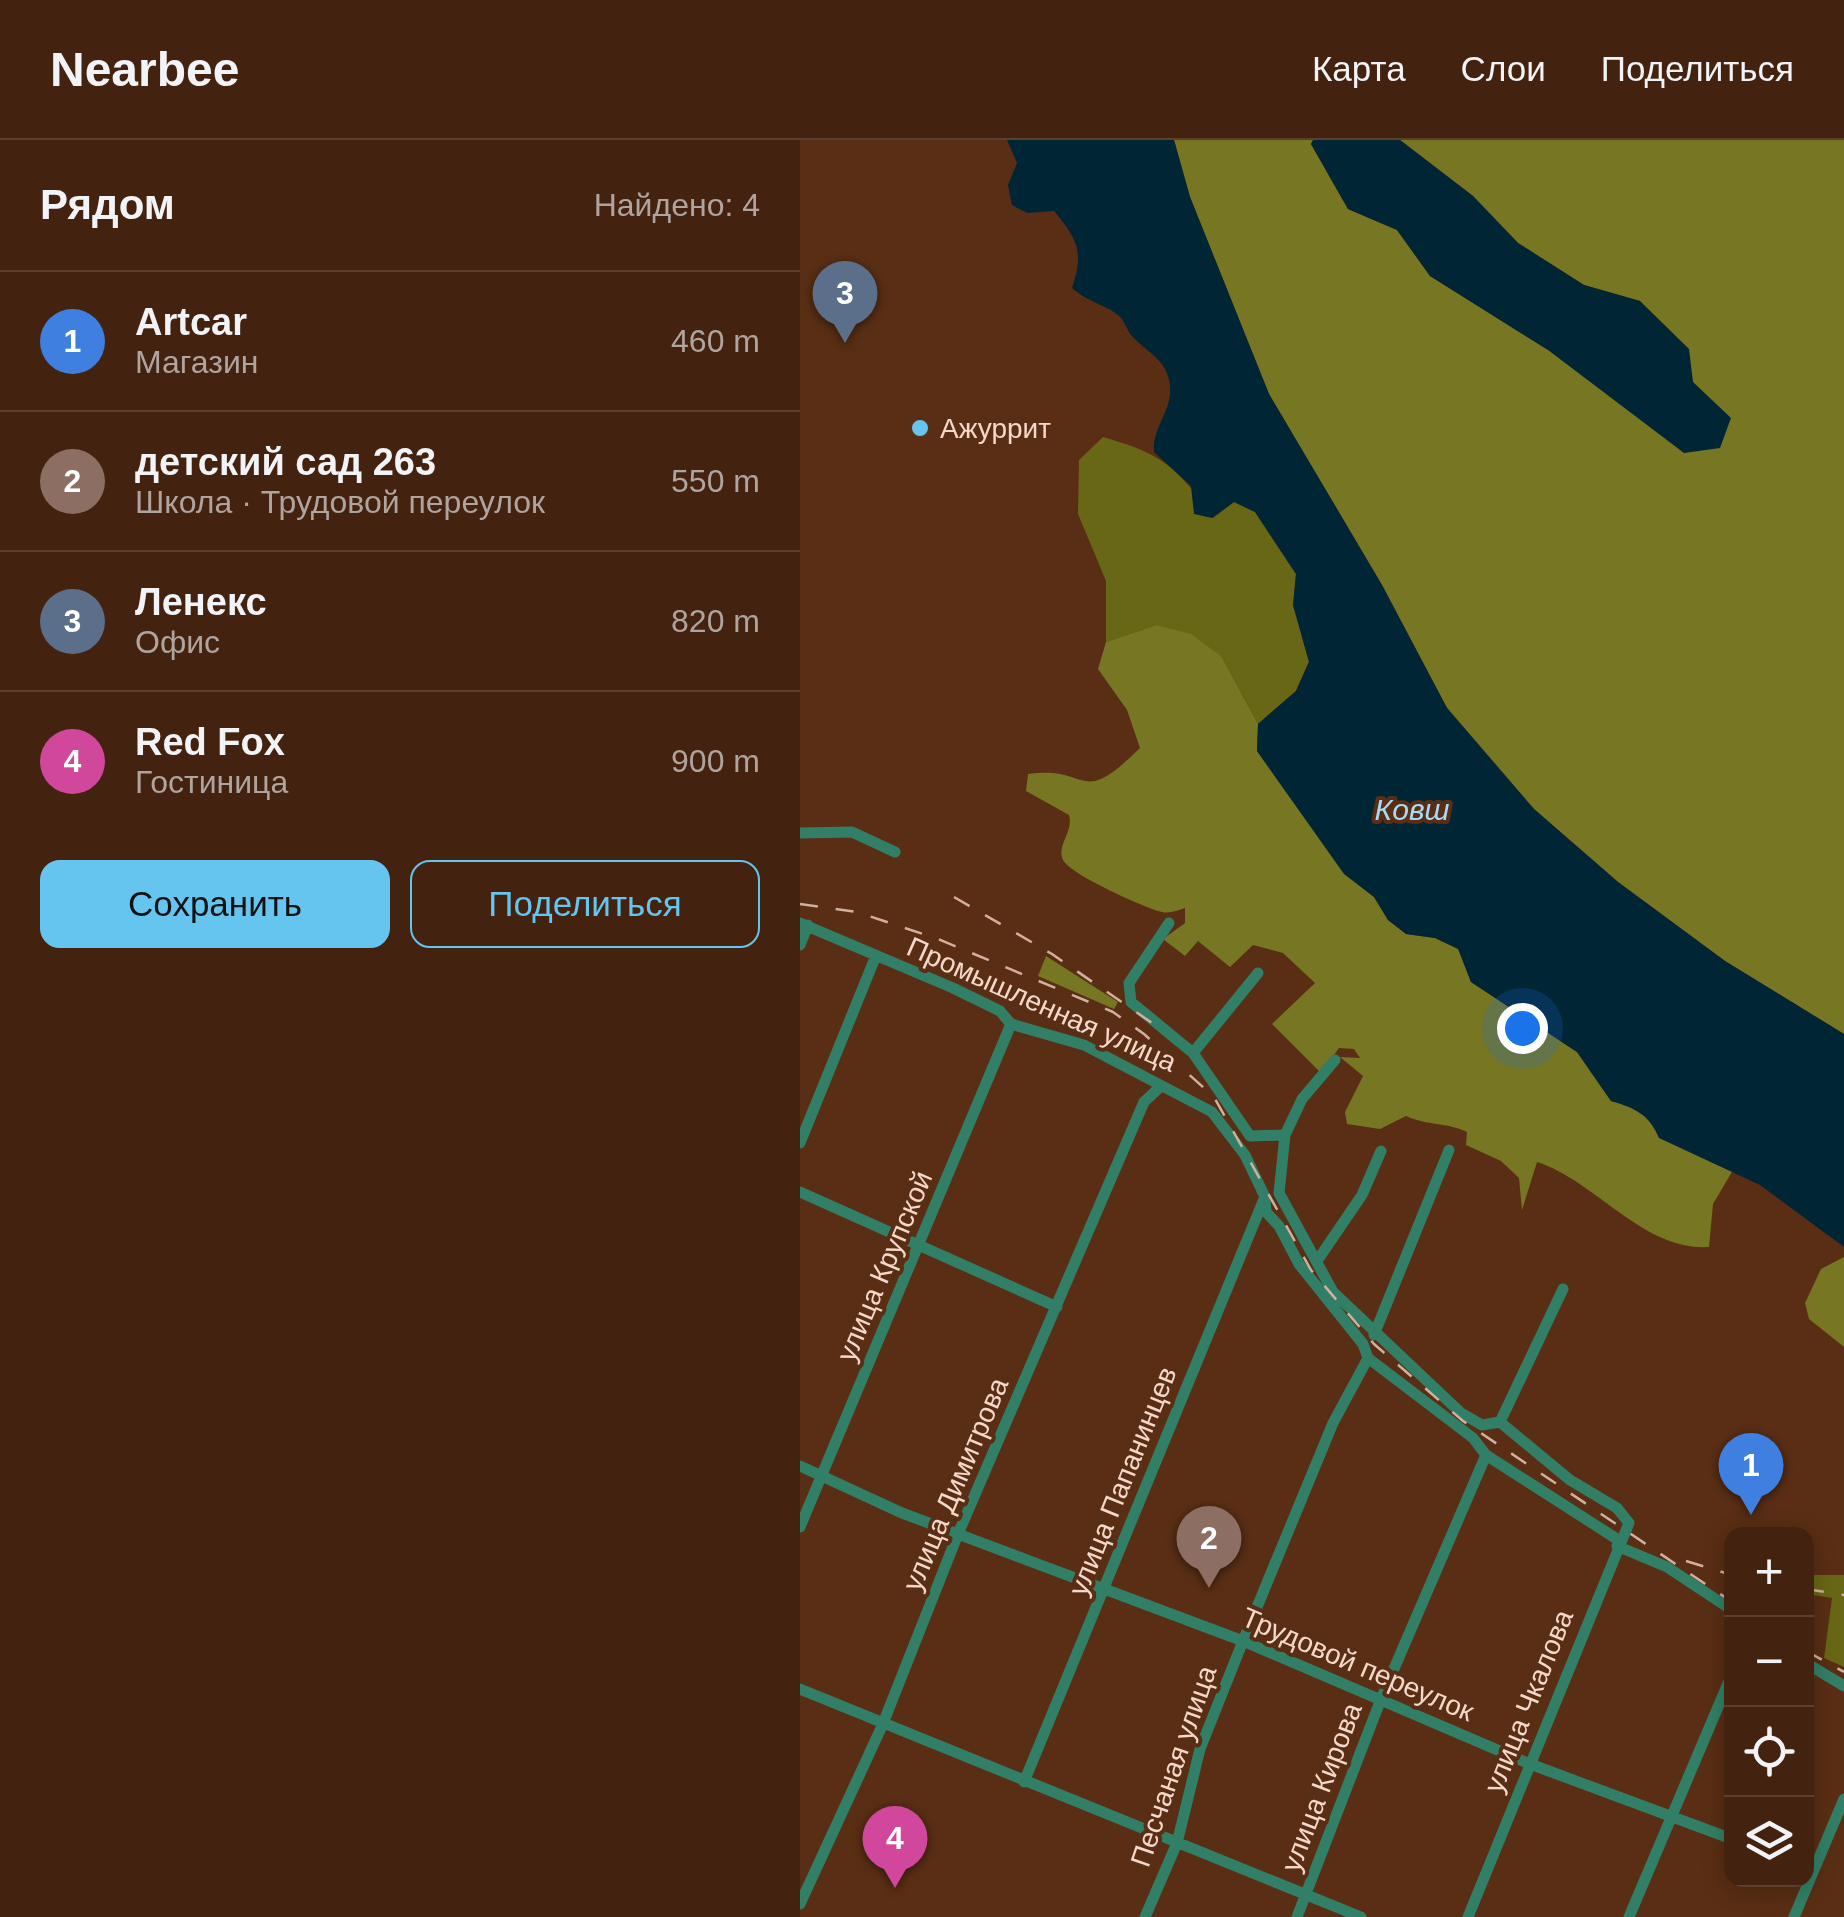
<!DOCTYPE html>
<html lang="ru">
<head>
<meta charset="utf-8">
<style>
  :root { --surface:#43220f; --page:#4d2f1d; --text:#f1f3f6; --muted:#afa49e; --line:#5b3f2f; --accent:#65c5ee }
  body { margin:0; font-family:Helvetica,sans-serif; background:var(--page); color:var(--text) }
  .controls { position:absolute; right:30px; bottom:30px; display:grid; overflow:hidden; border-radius:20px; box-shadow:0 5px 25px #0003 }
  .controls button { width:90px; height:90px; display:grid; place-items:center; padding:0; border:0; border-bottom:2px solid var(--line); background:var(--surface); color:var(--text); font:50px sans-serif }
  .you { position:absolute; left:722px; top:888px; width:35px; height:35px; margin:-25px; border:8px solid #fff; border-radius:50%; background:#1a73e8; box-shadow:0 0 0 15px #1a73e833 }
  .badge { display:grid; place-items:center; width:65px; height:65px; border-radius:50%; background:var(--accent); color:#fff; font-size:32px; font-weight:700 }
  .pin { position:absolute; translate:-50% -82px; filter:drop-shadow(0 2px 5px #0008) }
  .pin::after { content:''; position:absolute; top:52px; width:35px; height:30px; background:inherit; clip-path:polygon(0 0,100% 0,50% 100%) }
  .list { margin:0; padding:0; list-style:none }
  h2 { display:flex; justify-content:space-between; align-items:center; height:130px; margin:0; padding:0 40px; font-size:42px }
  h2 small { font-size:32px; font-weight:400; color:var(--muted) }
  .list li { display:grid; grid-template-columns:65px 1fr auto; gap:30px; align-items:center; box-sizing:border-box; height:140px; padding:0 40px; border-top:2px solid var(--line) }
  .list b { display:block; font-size:38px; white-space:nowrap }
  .list p { margin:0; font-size:32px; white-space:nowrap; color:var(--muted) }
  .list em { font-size:32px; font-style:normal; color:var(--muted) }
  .actions { display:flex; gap:20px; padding:30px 40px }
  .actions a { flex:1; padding:22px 0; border:2px solid var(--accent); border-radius:20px; text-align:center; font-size:35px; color:var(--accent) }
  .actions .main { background:var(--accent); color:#111 }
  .icon { flex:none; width:55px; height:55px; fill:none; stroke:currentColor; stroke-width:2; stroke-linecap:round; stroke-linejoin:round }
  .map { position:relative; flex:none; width:1044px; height:1777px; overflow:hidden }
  header { display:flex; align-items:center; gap:60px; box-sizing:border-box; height:140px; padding:0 50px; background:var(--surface); border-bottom:2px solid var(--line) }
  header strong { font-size:48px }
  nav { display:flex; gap:55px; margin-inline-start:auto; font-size:35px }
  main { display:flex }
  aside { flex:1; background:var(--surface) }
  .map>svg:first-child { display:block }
  .green { fill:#676715 }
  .forest { fill:#777622 }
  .water { fill:#002535 }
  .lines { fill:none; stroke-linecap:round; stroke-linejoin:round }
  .minor { stroke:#317f66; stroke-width:11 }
  .rail { stroke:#d1b09f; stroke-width:2.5; stroke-dasharray:18 18; stroke-linecap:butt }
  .poi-dot { fill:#65c5ee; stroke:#592e14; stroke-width:4 }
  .labels { text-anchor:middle; stroke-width:8; stroke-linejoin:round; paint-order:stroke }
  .poi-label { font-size:28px; fill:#f5d8ca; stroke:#592e14; text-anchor:start }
  .street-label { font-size:28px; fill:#f5d8ca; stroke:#592e14 }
  .water-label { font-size:30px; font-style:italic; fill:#a8dcf6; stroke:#592e14 }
</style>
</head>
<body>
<header>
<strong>Nearbee</strong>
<nav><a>Карта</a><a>Слои</a><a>Поделиться</a></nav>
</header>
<main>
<aside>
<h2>Рядом<small>Найдено: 4</small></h2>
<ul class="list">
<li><span class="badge" style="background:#3f7fe0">1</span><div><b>Artcar</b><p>Магазин</p></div><em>460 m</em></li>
<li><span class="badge" style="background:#8d6e63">2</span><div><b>детский сад 263</b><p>Школа · Трудовой переулок</p></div><em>550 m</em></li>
<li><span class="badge" style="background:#5c6f8a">3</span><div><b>Ленекс</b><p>Офис</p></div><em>820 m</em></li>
<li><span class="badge" style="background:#d1479c">4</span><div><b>Red Fox</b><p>Гостиница</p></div><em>900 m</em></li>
</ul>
<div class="actions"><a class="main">Сохранить</a><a>Поделиться</a></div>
</aside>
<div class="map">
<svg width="1044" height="1777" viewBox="0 0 1044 1777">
  <rect width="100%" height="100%" fill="#592e14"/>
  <!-- green -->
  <path class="green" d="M303,297c59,17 74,29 110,81l21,-16 21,10 41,62 -3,31 16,56 -13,30 -38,33 -36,-67 -66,-32 -50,17v-61l-28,-67 1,-54z
    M1006,1435h38v92l-20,-9 8,-60 -25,-4z"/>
  <!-- forest -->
  <path class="forest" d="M374,0h139l-2,4 37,65 49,21 33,46 118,74 145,32 -53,-81 -56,-16 -66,-42 -45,-47 -73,-56h444v894l-119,-73 -107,-79 -84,-73 -87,-101 -65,-123 -113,-191 -79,-197z
    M356,485l35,9 31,23 36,67 -1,27 87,122 30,24 14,23 18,14 29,4 24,11 12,33 106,70 34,49c24,7 38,13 49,37l73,32 -20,34 -4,43c-66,4 -113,-66 -172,-85l-15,48 -3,-32 -18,-17 -35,-16 1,-13c-21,-10 -39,-6 -61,-16l-26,13 -33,-5 -2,-12 18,-36 -23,-19 20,1 -6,-9 -15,-1 -18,25 -49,-49 43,-41 -32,-30 -30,-8 -23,22 -32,-26 -13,15 -22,-17 22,-16v-15c-7,2 -15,6 -23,4 -17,-4 -91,-37 -99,-52 -7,-14 11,-29 6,-45l-43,-24 2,-17c64,-9 49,36 112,-26l-13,-38 -29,-41 8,-27z
    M246,816l72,46 -4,7 -76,-33z
    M1044,1117v90l-35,-28 -4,-16 16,-34z"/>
  <!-- water -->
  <path class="water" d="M207,0h167l16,57 79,197 113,191 65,123 87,101 84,73 107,79 119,73v213l-84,-62 -101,-47c-10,-24 -24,-30 -48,-37l-34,-49 -106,-70 -13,-33 -23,-11 -29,-4 -18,-14 -14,-23 -30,-23 -87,-123 1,-27 38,-33 13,-29 -16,-57 3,-31 -41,-62 -21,-10 -22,16 -18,-4 -3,-28 -37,-34c-2,-26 19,-41 16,-67 -3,-26 -23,-32 -38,-49 -5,-5 -7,-15 -13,-20 -12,-11 -30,-13 -47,-28 12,-37 6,-48 -18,-77l-27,2 -15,-8 -4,-20 9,-22z
    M513,0h87l73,56 45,47 66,42 56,16 49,48 4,33 38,36 -11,30 -36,5 -136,-103 -118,-74 -33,-46 -49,-21 -37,-65z"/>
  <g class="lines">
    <!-- minor -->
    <path class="minor" d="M0,693l52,-1 43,20
      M0,783l153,65 47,23 11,13 73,21 128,67 33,43 20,42 1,15 13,14 20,38 64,80 5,14
      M369,783l-40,60 2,19 62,51 57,83 35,-1 -6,58 54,99 128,121 21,12 18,-3
      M0,805l8,-20
      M393,913l65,-80
      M485,995l17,-36 33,-39
      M0,1003l75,-185
      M0,1052l257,115
      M517,1121l45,-66 19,-44
      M574,1195l75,-185
      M568,1218l105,80 13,17 134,86
      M700,1282l63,-133
      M0,1326l102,47 341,128 287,123 202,75
      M0,1387l211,-503
      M817,1406l50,21 65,43
      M1006,1523l38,23
      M0,1549l561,228
      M224,1642l240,-583
      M0,1764l82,-178 76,-192 186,-432 16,-15
      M345,1777l32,-74 23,-94 43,-108 90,-218 35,-65
      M497,1777l84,-218 105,-244
      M668,1777l161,-394 -12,-15 -47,-28 -70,-58
      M829,1777l103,-243
      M994,1777l50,-118"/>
    <!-- rail -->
    <path class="rail" d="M154,757l98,57 100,69
      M0,764l57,8 81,27 175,73 31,22 70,63 97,173 63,74 89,77 269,181
      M886,1421l46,14
      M1006,1449l38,6
      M1006,1511l38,21"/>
  </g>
  <!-- markers -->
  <circle class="poi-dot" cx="120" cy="288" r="10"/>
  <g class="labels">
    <!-- poi labels -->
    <g class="poi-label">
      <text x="140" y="298">Ажуррит</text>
    </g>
    <!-- street labels -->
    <g class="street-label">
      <text transform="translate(242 864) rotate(24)" y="10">Промышленная улица</text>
      <text transform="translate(84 1126) rotate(-67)" y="10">улица Крупской</text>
      <text transform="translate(322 1341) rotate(-68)" y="10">улица Папанинцев</text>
      <text transform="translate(155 1344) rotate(-67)" y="10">улица Димитрова</text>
      <text transform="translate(558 1524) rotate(23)" y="10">Трудовой переулок</text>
      <text transform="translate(728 1561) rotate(-68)" y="10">улица Чкалова</text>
      <text transform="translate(373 1626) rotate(-71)" y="10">Песчаная улица</text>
      <text transform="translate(521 1647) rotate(-69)" y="10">улица Кирова</text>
    </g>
    <!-- water labels -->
    <g class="water-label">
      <text x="612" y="680">Ковш</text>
    </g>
  </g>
</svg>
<div class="controls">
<button>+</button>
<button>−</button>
<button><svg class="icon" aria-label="locate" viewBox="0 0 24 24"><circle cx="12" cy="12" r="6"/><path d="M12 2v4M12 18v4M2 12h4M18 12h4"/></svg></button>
<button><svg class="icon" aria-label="layers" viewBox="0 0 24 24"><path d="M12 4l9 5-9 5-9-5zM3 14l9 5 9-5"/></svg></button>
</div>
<div class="you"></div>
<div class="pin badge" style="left:951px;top:1375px;background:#3f7fe0">1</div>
<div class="pin badge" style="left:409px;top:1448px;background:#8d6e63">2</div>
<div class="pin badge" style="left:45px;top:203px;background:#5c6f8a">3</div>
<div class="pin badge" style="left:95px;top:1748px;background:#d1479c">4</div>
</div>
</main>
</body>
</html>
